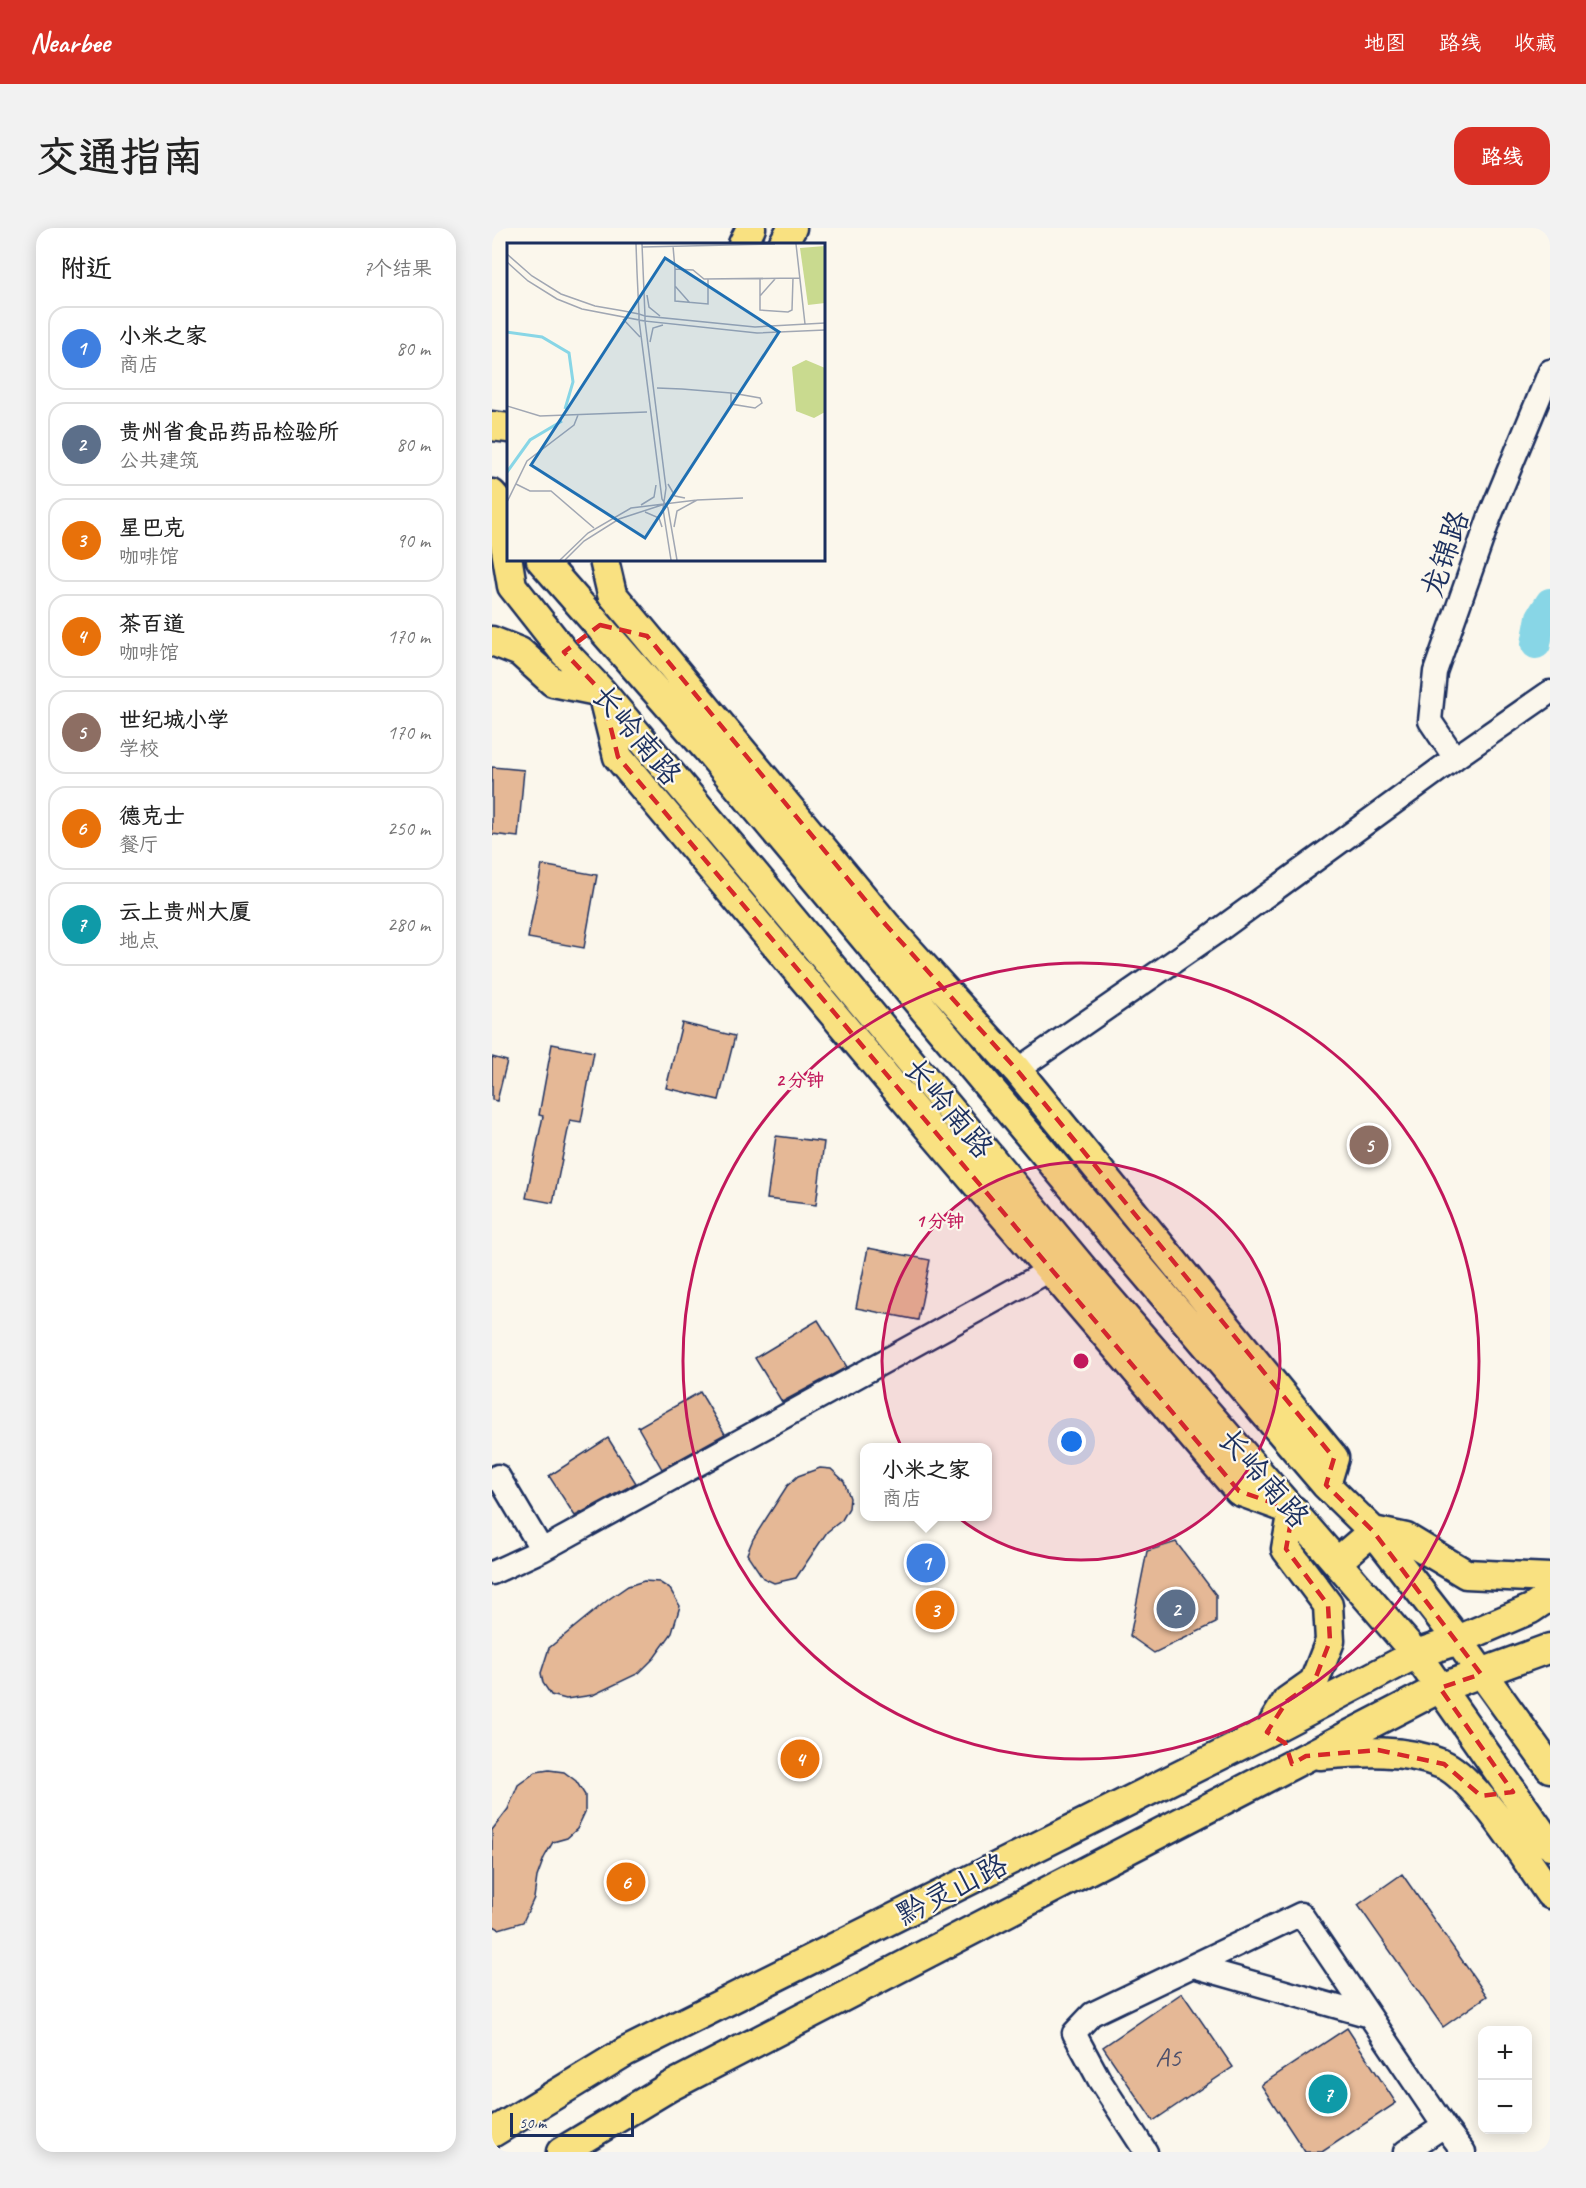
<!DOCTYPE html>
<html lang="zh">
<head>
<meta charset="utf-8">
<style>
  :root { --surface:#fff; --page:#f2f2f2; --text:#222; --muted:#767676; --line:#e0e0e0; --accent:#d93025 }
  body { margin:0; font-family:Caveat,"LXGW WenKai TC",sans-serif; background:var(--page); color:var(--text) }
  .controls { position:absolute; right:18px; bottom:18px; display:grid; overflow:hidden; border-radius:12px; box-shadow:0 3px 15px #0003 }
  .controls button { width:54px; height:54px; display:grid; place-items:center; padding:0; border:0; border-bottom:2px solid var(--line); background:var(--surface); color:var(--text); font:30px sans-serif }
  .scale { position:absolute; left:18px; bottom:15px; width:124px; box-sizing:border-box; padding-left:6px; border:3px solid #1b2f5e; border-top:0; font-size:16px; line-height:21px; white-space:nowrap; color:#1b2f5e; -webkit-text-stroke:4px #fbf7ec; paint-order:stroke }
  .you { position:absolute; left:580px; top:1214px; width:21px; height:21px; margin:-15px; border:4px solid #fff; border-radius:50%; background:#1a73e8; box-shadow:0 0 0 9px #1a73e833 }
  .badge { display:grid; place-items:center; width:39px; height:39px; border-radius:50%; background:var(--accent); color:#fff; font-size:20px; font-weight:700 }
  .pin { position:absolute; translate:-50% -50%; border:3px solid #fff; box-shadow:0 2px 6px #0006 }
  .popup { position:absolute; left:368px; top:1215px; width:132px; height:78px; box-sizing:border-box; display:grid; place-content:center; border-radius:12px; background:var(--surface); filter:drop-shadow(0 2px 4px #0005); font-size:20px; white-space:nowrap; color:var(--muted) }
  .popup b { font-size:22px; color:var(--text) }
  .popup::after { content:''; position:absolute; left:50%; top:100%; margin-left:-12px; border:12px solid transparent; border-top-color:var(--surface) }
  .list { margin:0; padding:0; list-style:none }
  h2 { display:flex; justify-content:space-between; align-items:center; height:78px; margin:0; padding:0 24px; font-size:26px }
  h2 small { font-size:20px; font-weight:400; color:var(--muted) }
  .list li { display:grid; grid-template-columns:39px 1fr auto; gap:18px; align-items:center; box-sizing:border-box; height:84px; margin:0 12px 12px; padding:0 12px; border:2px solid var(--line); border-radius:18px }
  .list b { display:block; font-size:22px; white-space:nowrap }
  .list p { margin:0; font-size:20px; white-space:nowrap; color:var(--muted) }
  .list em { font-size:20px; font-style:normal; color:var(--muted) }
  .map { position:relative; flex:none; width:1058px; height:1924px; overflow:hidden; border-radius:18px }
  header { display:flex; align-items:center; gap:36px; box-sizing:border-box; height:84px; padding:0 30px; background:var(--accent); color:#fff }
  header strong { font-size:28px }
  nav { display:flex; gap:33px; margin-inline-start:auto; font-size:21px }
  .intro { display:flex; align-items:center; justify-content:space-between; box-sizing:border-box; height:144px; padding:0 36px }
  h1 { margin:0; font-size:42px }
  .button { padding:15px 27px; border-radius:18px; background:var(--accent); color:#fff; font-size:21px; font-weight:700 }
  main { display:flex; gap:36px; padding:0 36px }
  aside { flex:1; background:var(--surface); border-radius:18px; box-shadow:0 3px 15px #0003 }
  .map>svg:first-child { display:block }
  .lines { fill:none; stroke-linecap:round; stroke-linejoin:round }
  .river { stroke:#88d6e6; stroke-width:30 }
  .building { fill:#e5b896; stroke:#1b2f5e; stroke-width:1.5 }
  .minor-casing { stroke:#1b2f5e; stroke-width:27 }
  .major-casing { stroke:#1b2f5e; stroke-width:33 }
  .minor { stroke:#fbf7ec; stroke-width:22 }
  .major { stroke:#f9e181; stroke-width:28 }
  .marked { fill:none; stroke:#d62828; stroke-width:4.5; stroke-dasharray:12 8; stroke-linejoin:round }
  .ring { fill:none; stroke:#c2185b; stroke-width:3 }
  .labels { text-anchor:middle; stroke-width:4.5; stroke-linejoin:round; paint-order:stroke }
  .number-label { font-size:27px; fill:#4e516c }
  .street-label { font-size:30px; fill:#1b2f5e; stroke:#fbf7ec }
  .inset-river { fill:none; stroke:#88d6e6; stroke-width:3 }
  .inset-road { fill:none; stroke:#a1a7b3; stroke-width:1.5 }
  .view { fill:#1f6fb2; fill-opacity:0.15; stroke:#1f6fb2; stroke-width:3 }
  .inset-edge { fill:none; stroke:#1b2f5e; stroke-width:3 }
  .centre { fill:#c2185b; stroke:#fbf7ec; stroke-width:3 }
  .ring-label { font-size:18px; text-anchor:middle; font-weight:bold; fill:#c2185b; stroke:#fbf7ec; stroke-width:4.5; stroke-linejoin:round; paint-order:stroke }
</style>
</head>
<body>
<header>
<strong>Nearbee</strong>
<nav><a>地图</a><a>路线</a><a>收藏</a></nav>
</header>
<div class="intro"><h1>交通指南</h1><a class="button">路线</a></div>
<main>
<aside>
<h2>附近<small>7个结果</small></h2>
<ul class="list">
<li><span class="badge" style="background:#3f7fe0">1</span><div><b>小米之家</b><p>商店</p></div><em>80 m</em></li>
<li><span class="badge" style="background:#5c6f8a">2</span><div><b>贵州省食品药品检验所</b><p>公共建筑</p></div><em>80 m</em></li>
<li><span class="badge" style="background:#e8710a">3</span><div><b>星巴克</b><p>咖啡馆</p></div><em>90 m</em></li>
<li><span class="badge" style="background:#e8710a">4</span><div><b>茶百道</b><p>咖啡馆</p></div><em>170 m</em></li>
<li><span class="badge" style="background:#8d6e63">5</span><div><b>世纪城小学</b><p>学校</p></div><em>170 m</em></li>
<li><span class="badge" style="background:#e8710a">6</span><div><b>德克士</b><p>餐厅</p></div><em>250 m</em></li>
<li><span class="badge" style="background:#0f9aa8">7</span><div><b>云上贵州大厦</b><p>地点</p></div><em>280 m</em></li>
</ul>
</aside>
<div class="map">
<svg width="1058" height="1924" viewBox="0 0 1058 1924">
  <rect width="100%" height="100%" fill="#fbf7ec"/>
  <filter id="ink" filterUnits="userSpaceOnUse"><feTurbulence type="fractalNoise" baseFrequency=".0167" numOctaves="2"/><feDisplacementMap in="SourceGraphic" scale="12" xChannelSelector="R" yChannelSelector="G"/><feConvolveMatrix kernelMatrix="1 2 1 2 8 2 1 2 1" color-interpolation-filters="sRGB"/></filter>
  <g filter="url(#ink)">
    <g class="lines">
      <!-- river -->
      <path class="river" d="M1044,416l5,-27 9,-14"/>
    </g>
    <!-- building -->
    <path class="building" d="M0,539l32,3 -6,67 -26,-3z
      M50,637l55,10 -13,73 -56,-10z
      M190,795l53,13 -16,64 -53,-12z
      M60,816l42,8 -13,70 -11,-2 -17,83 -27,-5 17,-82 -4,-1z
      M0,829l15,4 -10,40 -5,-1z
      M284,908l48,6 -8,63 -49,-6z
      M376,1020l62,12 -12,60 -62,-12z
      M326,1092l29,47 -65,35 -27,-44z
      M208,1164l25,42 -63,35 -24,-42z
      M116,1210l28,45 -61,33 -26,-40z
      M328,1240l11,1 13,12 6,17 -1,10 -7,12 -15,12 -31,46 -22,5 -11,-5 -16,-24 6,-15 34,-53 11,-10z
      M684,1314l40,53v28l-62,30 -24,-17 17,-85z
      M152,1353l15,1 11,7 10,17 -8,27 -18,25 -15,15 -46,22 -27,4 -15,-4 -8,-12 -2,-10 8,-25 60,-49 19,-13z
      M57,1542l15,2 12,9 9,14v17l-8,17 -10,9 -14,4 -9,16 -7,19 -3,21 -11,24 -24,7 -7,-4v-95l16,-21 10,-24 18,-13z
      M910,1646l85,122 -44,31 -85,-122z
      M690,1765l51,74 -80,54 -50,-74z
      M855,1800l49,75 -74,49h-17l-44,-67z"/>
    <g class="lines">
      <!-- minor casing -->
      <g class="minor-casing">
        <path id="minor" d="M963,530l-25,-37 5,-49 55,-156 60,-145
          M525,842l198,-137 240,-175 95,-66
          M0,1251l6,-3 44,74
          M0,1345l50,-23 510,-281
          M701,1738l177,50
          M654,1924l-46,-71 -26,-48 18,-19 209,-100 143,212
          M913,1924l39,-26 20,26"/>
      </g>
      <!-- major casing -->
      <g class="major-casing">
        <path id="major" d="M251,16l8,-16
          M291,16l9,-16
          M0,198l16,2
          M0,266l6,7 14,85 52,66 38,40 136,162 345,415 333,385 -149,78 -642,320 -133,81
          M49,332l165,188 409,490 211,247 47,46 85,109 73,-31 19,-13
          M112,332l8,34 35,42 239,289 131,145 317,388 -8,27
          M0,413l28,11 33,30 49,10
          M111,469l15,60 315,376 306,358 52,19
          M881,1303l33,7 60,36 84,4
          M845,1334l36,-31
          M1058,1420l-110,40 -24,-34 42,-14 92,128
          M782,1494l13,-21 27,-19 16,-41 -2,-36 -42,-56 7,-39
          M827,1527c40,-3 85,-7 123,9 33,13 86,99 108,130
          M69,1924l108,-65 771,-399 110,157"/>
      </g>
      <!-- minor -->
      <use href="#minor" class="minor"/>
      <!-- major -->
      <use href="#major" class="major"/>
    </g>
  </g>
  <!-- marked area -->
  <path class="marked" d="M108,397l47,11 239,289 131,145 317,388 -8,27 47,46 108,143 -41,14 73,104 -32,4 -37,-32 -66,-14 -72,6 -14,8 -7,-21 -18,-11 20,-31 27,-19 16,-41 -2,-36 -42,-56 7,-39 -54,-19 -621,-734 -16,-65 -38,-40z"/>
  <!-- distance rings -->
  <circle cx="589" cy="1133" r="199" fill="#c2185b" fill-opacity=".12"/>
  <g class="ring">
    <circle cx="589" cy="1133" r="199"/>
    <circle cx="589" cy="1133" r="398"/>
  </g>
  <g class="labels">
    <!-- number labels -->
    <g class="number-label">
      <text x="676" y="1838">A5</text>
    </g>
    <!-- street labels -->
    <g class="street-label">
      <text transform="translate(953 326) rotate(-71)" y="10">龙锦路</text>
      <text transform="translate(145 507) rotate(50)" y="10">长岭南路</text>
      <text transform="translate(457 880) rotate(50)" y="10">长岭南路</text>
      <text transform="translate(772 1250) rotate(49)" y="10">长岭南路</text>
      <text transform="translate(460 1661) rotate(-27)" y="10">黔灵山路</text>
    </g>
  </g>
  <!-- overview -->
  <g transform="translate(15 15)">
    <rect width="318" height="318" fill="#fbf7ec"/>
    <path d="M299,117l19,8v44l-11,6 -18,-7 -4,-44z" fill="#c9da8f"/>
    <path d="M318,3v57l-17,2 -8,-57z" fill="#c9da8f"/>
    <path class="inset-river" d="M0,89l35,5 27,16 4,29 -8,27M0,229l23,-32 32,-19"/>
    <path class="inset-road" d="M135,1l3,72 110,11 70,-4M289,1l9,80M166,3l2,23 18,1 11,9 96,-1M135,4l133,-3M0,11l25,22 29,18 34,12 29,5 15,3 6,2v5l-6,-1v-6l-2,-42 -1,-28M0,19l21,19 29,18 25,10 57,11 23,179 6,9 9,52M168,26v32l33,3v-25M253,36v31l28,2 4,-2 1,-32M168,43l15,17M140,52l2,12 11,9M253,53l15,-17M116,76l17,18M143,99l3,-14 10,-3M150,145l25,1 49,4h1l28,5 2,5 -7,5 -24,-4v-11M0,163l33,10 107,-4M9,241l14,7h21l43,37M161,241l7,12 10,2M0,259l20,-41 47,-36 4,-10M134,262l13,-8 2,-12M138,269l14,6 3,9M167,284l3,-16 20,-11 46,-2M53,317l28,-27 43,-25 66,-8M58,317l19,-19 35,-22 46,-15M164,317l-8,-51 3,-21 -21,-167 112,12 68,-3"/>
    <path class="view" d="M158,15l114,74 -134,206 -114,-73z"/>
    <rect width="318" height="318" class="inset-edge"/>
  </g>
  <circle cx="589" cy="1133" r="9" class="centre"/>
  <g class="ring-label">
    <text x="308" y="858">2 分钟</text>
    <text x="448" y="999">1 分钟</text>
  </g>
</svg>
<div class="controls">
<button>+</button>
<button>−</button>
</div>
<div class="scale">50 m</div>
<div class="you"></div>
<div class="pin badge" style="left:434px;top:1335px;background:#3f7fe0">1</div>
<div class="popup"><b>小米之家</b>商店</div>
<div class="pin badge" style="left:684px;top:1381px;background:#5c6f8a">2</div>
<div class="pin badge" style="left:443px;top:1382px;background:#e8710a">3</div>
<div class="pin badge" style="left:308px;top:1531px;background:#e8710a">4</div>
<div class="pin badge" style="left:877px;top:917px;background:#8d6e63">5</div>
<div class="pin badge" style="left:134px;top:1654px;background:#e8710a">6</div>
<div class="pin badge" style="left:836px;top:1866px;background:#0f9aa8">7</div>
</div>
</main>
</body>
</html>
